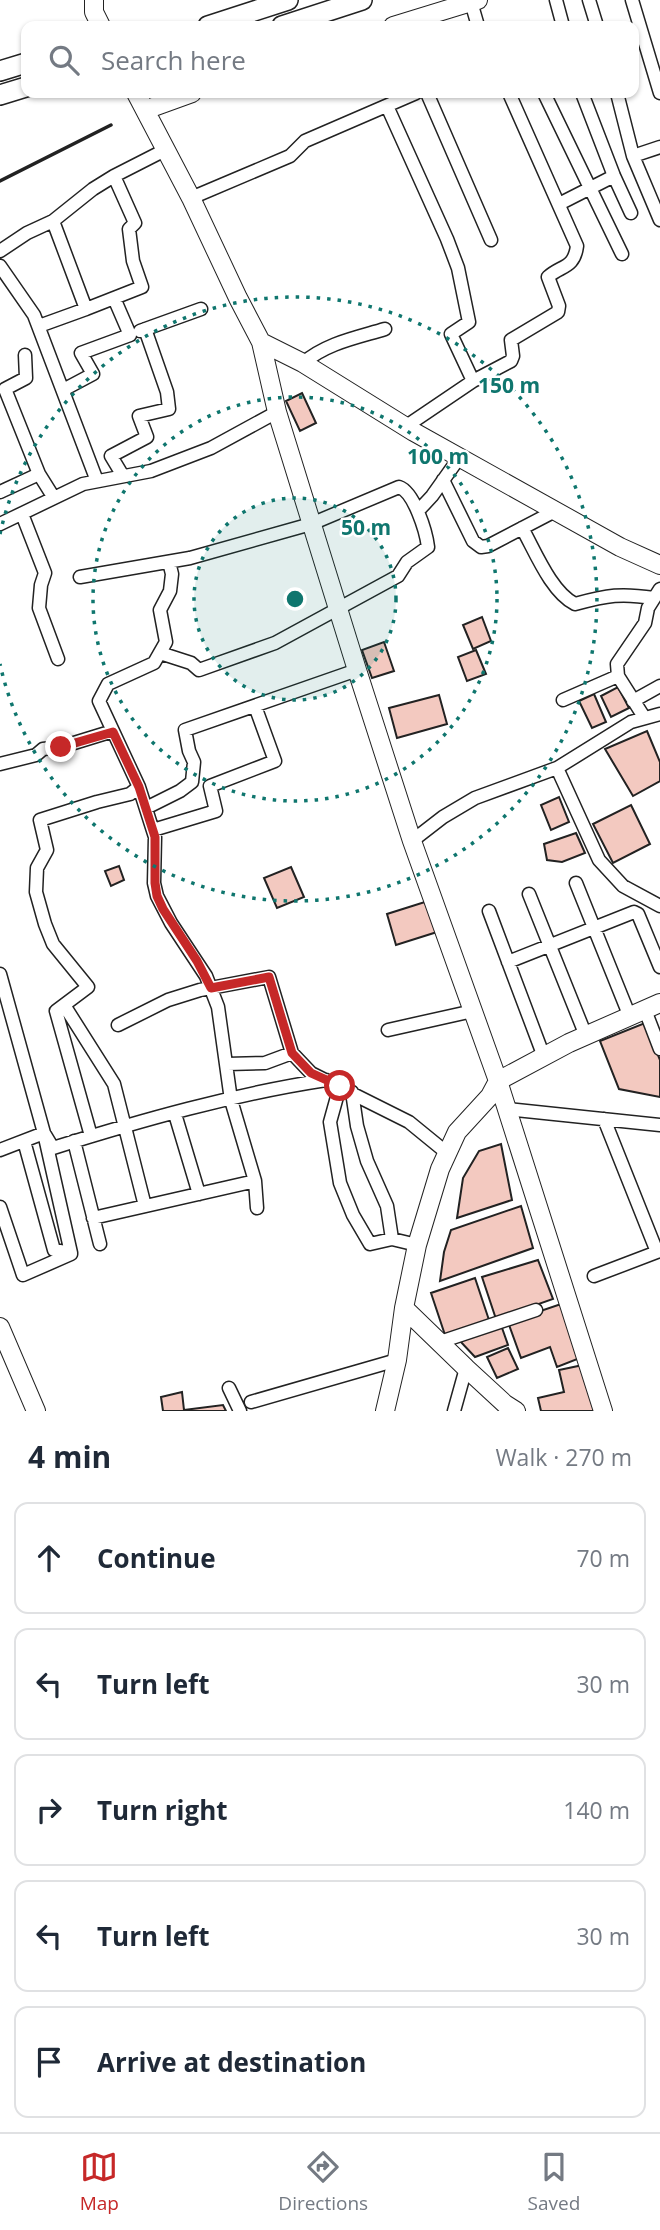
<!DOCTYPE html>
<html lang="en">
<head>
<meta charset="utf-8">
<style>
  :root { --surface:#fff; --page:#f6f6f7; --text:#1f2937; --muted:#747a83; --line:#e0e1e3; --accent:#c62828 }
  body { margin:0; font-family:"Open Sans",sans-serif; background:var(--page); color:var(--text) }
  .stop { position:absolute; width:21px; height:21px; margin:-16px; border:5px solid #c62828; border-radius:50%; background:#fff }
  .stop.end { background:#c62828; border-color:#fff; box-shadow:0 2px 7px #0008 }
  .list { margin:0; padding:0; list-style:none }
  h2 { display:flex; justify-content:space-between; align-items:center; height:91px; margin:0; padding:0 28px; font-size:30px }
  h2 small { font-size:23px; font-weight:400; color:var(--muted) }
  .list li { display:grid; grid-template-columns:46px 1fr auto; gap:21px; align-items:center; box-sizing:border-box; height:112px; margin:0 14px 14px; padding:0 14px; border:2px solid var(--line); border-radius:14px }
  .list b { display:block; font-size:26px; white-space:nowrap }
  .list em { font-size:23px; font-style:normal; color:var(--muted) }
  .icon { flex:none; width:38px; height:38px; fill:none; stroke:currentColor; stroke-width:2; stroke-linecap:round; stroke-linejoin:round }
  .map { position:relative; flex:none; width:660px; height:1411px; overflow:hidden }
  .search { position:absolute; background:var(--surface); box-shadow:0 2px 5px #0004; left:21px; right:21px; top:21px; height:77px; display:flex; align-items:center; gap:18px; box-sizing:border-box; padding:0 24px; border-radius:14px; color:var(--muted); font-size:26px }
  .sheet { height:721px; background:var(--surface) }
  nav { display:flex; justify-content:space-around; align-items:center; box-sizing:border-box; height:98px; border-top:2px solid var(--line); background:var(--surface); font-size:19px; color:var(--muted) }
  nav a { display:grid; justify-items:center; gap:4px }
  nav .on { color:var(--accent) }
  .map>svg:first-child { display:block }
  .building { fill:#f3c9c0; stroke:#222; stroke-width:2 }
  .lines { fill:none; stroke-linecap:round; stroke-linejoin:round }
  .street-casing { stroke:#222; stroke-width:15 }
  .secondary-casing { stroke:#222; stroke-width:20 }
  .primary-casing { stroke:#222; stroke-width:22 }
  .street { stroke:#fff; stroke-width:12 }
  .secondary { stroke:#fff; stroke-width:18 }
  .primary { stroke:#fff; stroke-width:19 }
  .wall { stroke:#222; stroke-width:3.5 }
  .route { stroke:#c62828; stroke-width:9 }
  .ring { fill:none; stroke:#0f766e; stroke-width:3.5; stroke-dasharray:3.5 7 }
  .centre { fill:#0f766e; stroke:#fff; stroke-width:3.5 }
  .ring-label { font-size:21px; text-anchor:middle; font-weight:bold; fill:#0f766e; stroke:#fff; stroke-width:5; stroke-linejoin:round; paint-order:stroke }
</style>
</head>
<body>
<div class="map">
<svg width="660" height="1411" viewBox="0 0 660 1411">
  <rect width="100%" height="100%" fill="#fff"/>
  <!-- building -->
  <path class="building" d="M302,393l14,30 -16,8 -14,-30z
    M482,617l9,24 -18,8 -10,-24z
    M384,642l10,29 -22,7 -10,-28z
    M476,650l10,24 -19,7 -9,-24z
    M618,687l11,21 -18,9 -10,-21z
    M594,694l12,28 -14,6 -13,-27z
    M439,695l8,29 -50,14 -8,-30z
    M647,731l13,31v19l-27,15 -28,-47z
    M559,797l10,25 -18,8 -10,-25z
    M631,805l19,39 -37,19 -20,-39z
    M576,833l9,20 -23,9 -15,-2 -3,-16z
    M119,866l5,14 -13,6 -6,-15z
    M291,867l13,30 -27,11 -13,-30z
    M428,901l9,31 -41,13 -9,-31z
    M645,1023l15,37v37l-41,-8 -19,-48z
    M501,1144l11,56 -55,18 6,-40 16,-27z
    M521,1206l12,42 -93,33 4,-29 7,-22z
    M538,1260l15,39 -57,20 -14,-42z
    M475,1278l14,42 -44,15 -14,-42z
    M561,1304l19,54 -23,9 -7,-20 -29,11 -13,-36z
    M501,1325l7,20 -33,12 -16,-17z
    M508,1348l10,21 -21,9 -10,-21z
    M583,1365l11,46h-53l-3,-13 26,-6 -5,-22z
    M182,1392l2,18 39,-5 3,6h-63l-2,-14z"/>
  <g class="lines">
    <!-- street casing -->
    <g class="street-casing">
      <path id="street" d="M556,0l7,26
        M589,0l8,26
        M632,0l28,93
        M471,2l7,24
        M427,93l64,147
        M544,93l78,161
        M582,93l32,83 17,37
        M617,93l16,63 27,64
        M387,106l60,133 11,29 11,54 -18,12 22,47
        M633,156l27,-9
        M191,198l99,-42 15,-15 111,-48
        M559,204l55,-28
        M0,251l27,-18 26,-12 40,-32 21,-13 51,-26
        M0,266l34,49 63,166
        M86,309l56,-22 -9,-26 -4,-32 6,-6 -21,-47
        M39,326l47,-17 -33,-88
        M140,331l61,-22
        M25,355l1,23 -21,11 34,85
        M303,363c24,-20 52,-25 82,-34
        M63,390l30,-16 -12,-21 49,-18 -16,-37
        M405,427l68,-46 38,-20 2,-5 -2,-16 47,-28 1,-6 -11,-29c13,-12 26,-8 29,-31l-68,-153
        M123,476l-12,-20 36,-19 -8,-21 30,-7 -2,-17 -22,-63
        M443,480l30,61 8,6 7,-1 67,-35
        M0,492l39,-18 15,24
        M418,511l14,-15 27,-38
        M22,514l23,59 -4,12 -2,23 19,51
        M0,524l83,-40 68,-13 60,-23 66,-36
        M522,528c13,23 29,64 53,76 33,-9 46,-11 79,-6
        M80,577l110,-19 121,-34 88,-37c15,5 27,44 29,60l-21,15 -9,14 -123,67 -76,27 -8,-7 -31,-10
        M563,700l55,-24
        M633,701l27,-15
        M660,714l-29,8 -74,46 42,92 24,26 37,20
        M644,717l-26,-41 -1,-12 28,-41 3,-15 12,-19
        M0,764l36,-9 7,-6 18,-2 52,-16
        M146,808l34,-17 12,-9 2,-20 -5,-11 -4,-21 172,-60
        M153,830l63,-19 -6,-25 65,-25 -20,-55
        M412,841l31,-24 32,-19 82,-30
        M576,883l54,134
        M529,894l57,142
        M489,911l55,146
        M508,962l126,-50 4,2 22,53
        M0,974l44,159 27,120
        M64,1005l50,79 31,122
        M645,1010l15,39
        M118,1025l50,-25 32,-10 69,-13 23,76 19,20 98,49 38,31
        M388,1030l85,-19
        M227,1064l38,-1 27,-10
        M340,1086l-10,36 10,61 13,32 17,29 22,-5 25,6
        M352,1092l5,34 10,35 20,45 5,33
        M507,1109l153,16
        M175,1114l24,80
        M91,1136l-35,-125 32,-24 -35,-43 -8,-20 -9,-32 1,-24 10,-18 -7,-30 57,-18 33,-8 9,-7
        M24,1141l30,109 17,3
        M74,1141l26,103
        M0,1150l44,-17 9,15c89,-28 181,-54 273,-68
        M255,1181l2,27
        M0,1207l23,68 48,-21
        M93,1218l162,-37 -24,-81 -13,-93 -12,-31 -35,-53 -14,-27 -3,-13 1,-46 -16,-50 -40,-86 9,-17 46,-21 12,-21 -6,-32 10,-19 2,-17 -3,-12
        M594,1276l63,-24 -53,-133
        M440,1342l96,-32
        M229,1388l11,23
        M251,1402l146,-42
        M454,1411l12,-43"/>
    </g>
    <!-- secondary casing -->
    <g class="secondary-casing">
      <path id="secondary" d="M94,0v12l7,14
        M393,26l85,-26
        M136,93l55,105 47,100 23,44 42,21 111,69 206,115 40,18
        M145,110l47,-17
        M261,342l16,70 80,258 55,171 86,240 105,330
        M404,1308l62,60 39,36 11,7
        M0,1327l36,84
        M385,1411l12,-51 7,-52 13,-63 23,-76 17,-37 33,-36 8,-15 71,-38 91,-40"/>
    </g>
    <!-- primary casing -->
    <g class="primary-casing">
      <path id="primary" d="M208,26l80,-26
        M282,26l80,-26
        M0,71l26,-8
        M0,95l26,-8"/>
    </g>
    <!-- street -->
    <use href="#street" class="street"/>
    <!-- secondary -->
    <use href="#secondary" class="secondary"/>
    <!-- primary -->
    <use href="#primary" class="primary"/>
    <!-- wall -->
    <path class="wall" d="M0,181l111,-56"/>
  </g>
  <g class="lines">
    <!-- route -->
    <path class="route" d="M61,747l52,-15 26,55 16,50v46l2,13 6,13 34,52 14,27 58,-11 23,76 19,20 29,13"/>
  </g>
  <!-- distance rings -->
  <circle cx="295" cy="599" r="101" fill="#0f766e" fill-opacity=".12"/>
  <g class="ring">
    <circle cx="295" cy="599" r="101"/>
    <circle cx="295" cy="599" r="202"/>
    <path d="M0 534A302 302 0 1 1 0 664"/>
  </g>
  <circle cx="295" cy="599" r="10" class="centre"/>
  <g class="ring-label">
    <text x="509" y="393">150 m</text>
    <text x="438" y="464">100 m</text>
    <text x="366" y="535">50 m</text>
  </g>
</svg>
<div class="stop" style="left:340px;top:1086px"></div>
<div class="stop end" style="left:61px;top:747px"></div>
<div class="search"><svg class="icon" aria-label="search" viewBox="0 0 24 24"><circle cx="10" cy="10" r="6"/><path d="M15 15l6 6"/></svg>Search here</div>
</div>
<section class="sheet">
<h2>4 min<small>Walk · 270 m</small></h2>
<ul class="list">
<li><svg class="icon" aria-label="ahead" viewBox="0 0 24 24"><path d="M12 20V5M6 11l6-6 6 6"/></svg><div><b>Continue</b></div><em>70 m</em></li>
<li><svg class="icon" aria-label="left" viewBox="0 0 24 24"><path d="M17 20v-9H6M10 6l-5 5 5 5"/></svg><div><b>Turn left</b></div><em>30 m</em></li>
<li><svg class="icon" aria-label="right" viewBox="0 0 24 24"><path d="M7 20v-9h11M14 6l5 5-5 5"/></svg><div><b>Turn right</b></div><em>140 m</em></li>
<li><svg class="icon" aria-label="left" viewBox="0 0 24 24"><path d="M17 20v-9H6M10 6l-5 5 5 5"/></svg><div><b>Turn left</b></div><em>30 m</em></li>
<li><svg class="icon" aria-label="arrive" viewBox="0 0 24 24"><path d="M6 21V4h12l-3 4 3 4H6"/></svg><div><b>Arrive at destination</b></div></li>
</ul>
</section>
<nav>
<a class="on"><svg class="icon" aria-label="map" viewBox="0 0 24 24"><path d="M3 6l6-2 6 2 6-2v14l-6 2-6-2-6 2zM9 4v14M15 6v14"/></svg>Map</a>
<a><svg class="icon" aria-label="directions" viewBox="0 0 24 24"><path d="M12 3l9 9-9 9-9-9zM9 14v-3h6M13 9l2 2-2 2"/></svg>Directions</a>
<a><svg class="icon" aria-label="saved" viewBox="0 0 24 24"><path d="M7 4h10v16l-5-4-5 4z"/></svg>Saved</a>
</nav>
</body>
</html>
